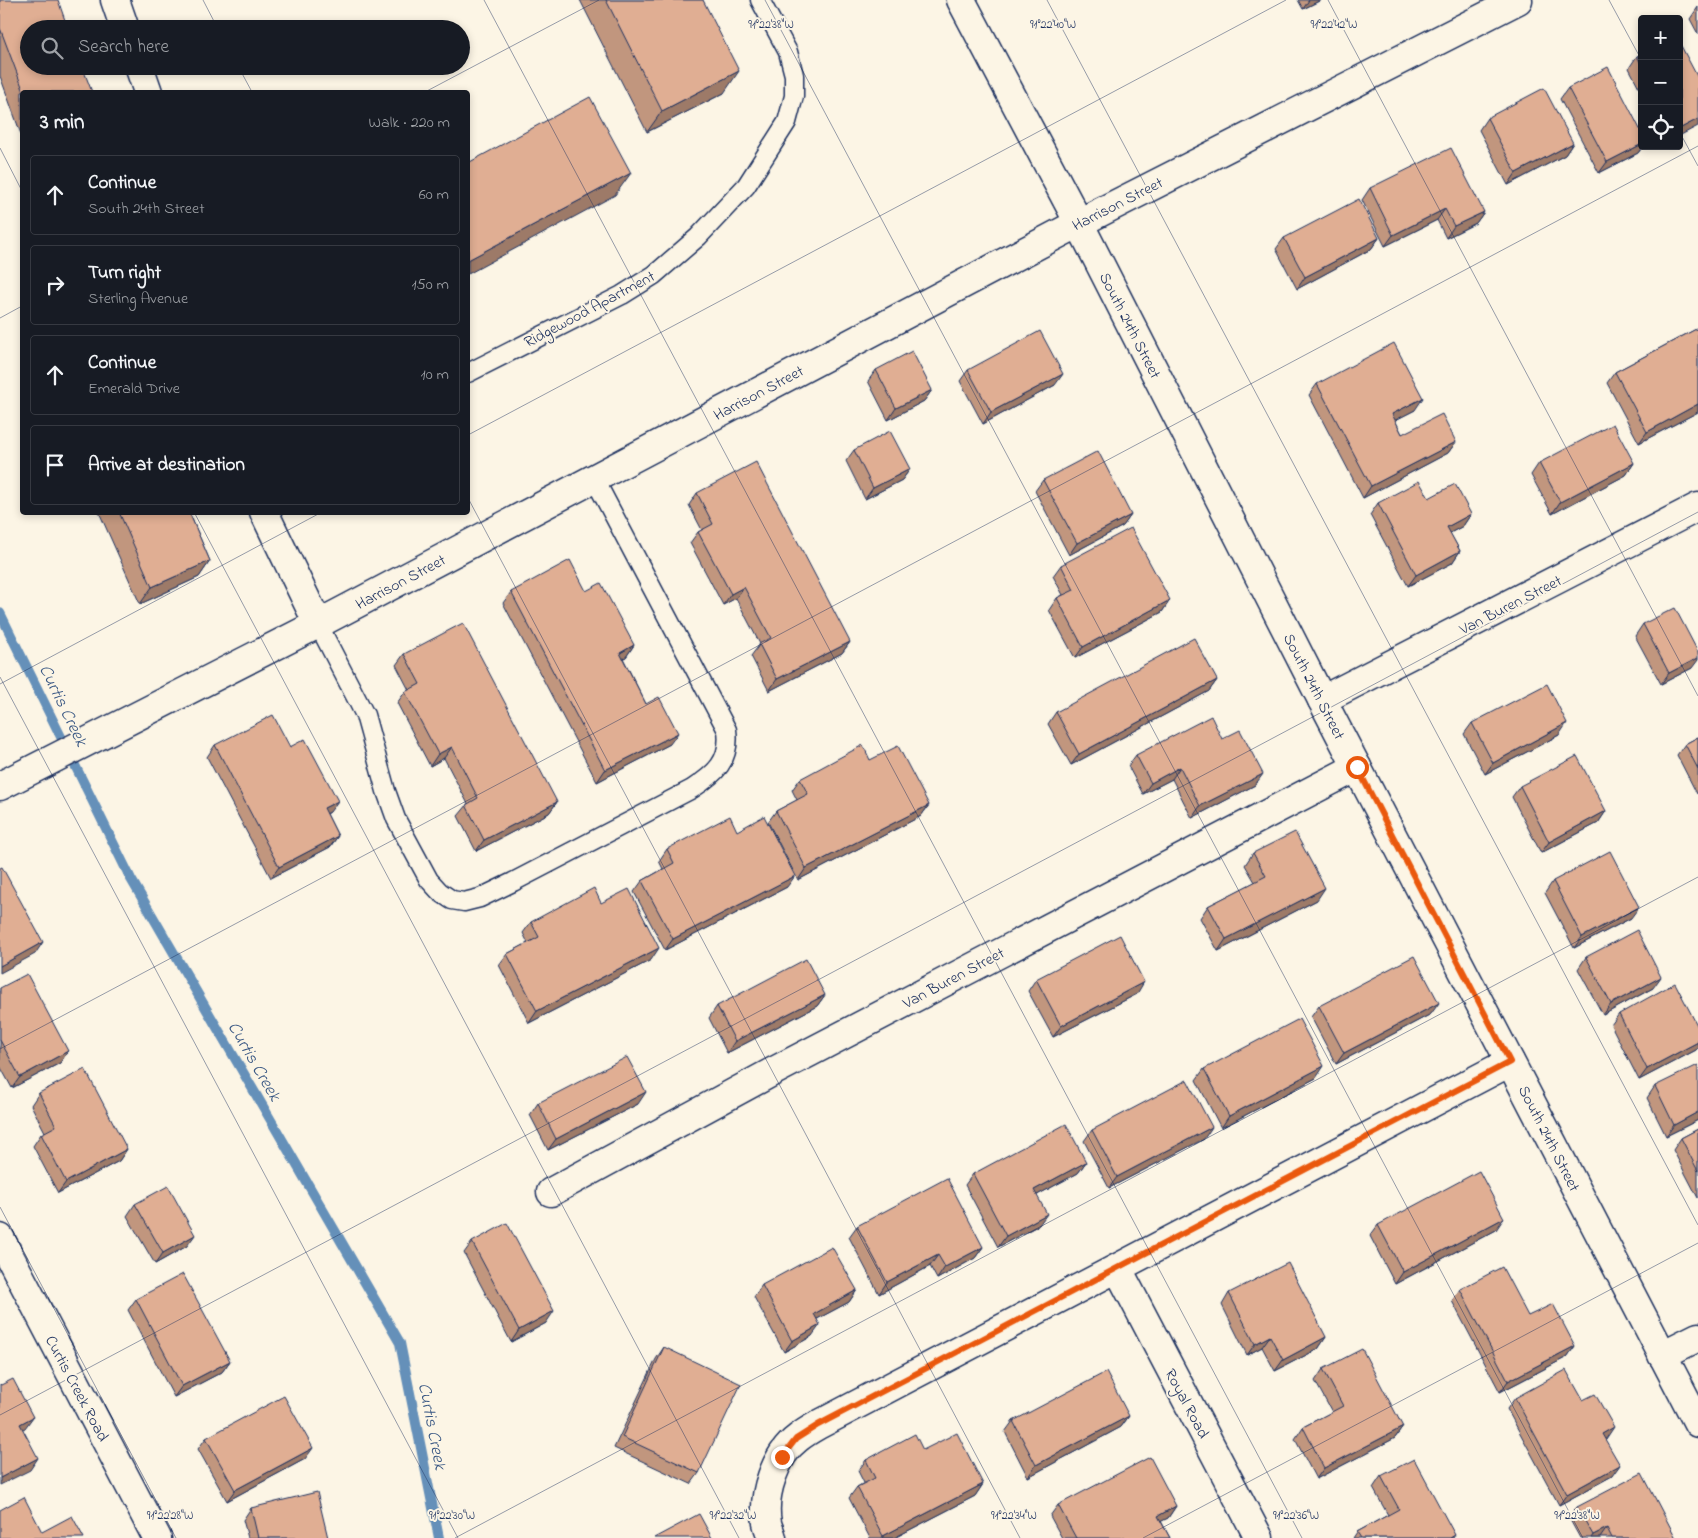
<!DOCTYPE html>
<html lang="en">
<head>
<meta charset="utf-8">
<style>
  :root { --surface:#171b24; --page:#20242c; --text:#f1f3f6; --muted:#9ea1a6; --line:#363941 }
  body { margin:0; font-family:"Indie Flower",sans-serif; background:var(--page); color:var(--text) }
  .controls { position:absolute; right:15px; top:15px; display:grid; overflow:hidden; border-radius:5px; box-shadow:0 2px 8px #0003 }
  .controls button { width:45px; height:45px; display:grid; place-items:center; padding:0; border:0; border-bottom:1px solid var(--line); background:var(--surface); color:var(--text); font:25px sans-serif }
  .stop { position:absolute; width:15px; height:15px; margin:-11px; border:4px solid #ea580c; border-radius:50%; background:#fff }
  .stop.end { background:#ea580c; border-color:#fff; box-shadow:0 1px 5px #0008 }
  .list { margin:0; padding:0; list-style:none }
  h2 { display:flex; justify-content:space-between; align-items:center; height:65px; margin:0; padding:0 20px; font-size:21px }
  h2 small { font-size:16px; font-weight:400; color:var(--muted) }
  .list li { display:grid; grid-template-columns:32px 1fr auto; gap:15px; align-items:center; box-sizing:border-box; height:80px; margin:0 10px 10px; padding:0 10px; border:1px solid var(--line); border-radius:5px }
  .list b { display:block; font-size:19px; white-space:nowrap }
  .list p { margin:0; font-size:16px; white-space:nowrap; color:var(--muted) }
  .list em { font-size:16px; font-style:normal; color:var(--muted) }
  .icon { flex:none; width:28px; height:28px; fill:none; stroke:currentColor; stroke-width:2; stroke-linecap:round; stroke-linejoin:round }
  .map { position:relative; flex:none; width:1698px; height:1538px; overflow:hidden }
  .search { position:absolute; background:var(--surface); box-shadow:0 2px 8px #0003; left:20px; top:20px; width:450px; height:55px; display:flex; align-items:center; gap:12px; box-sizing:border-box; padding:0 18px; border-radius:28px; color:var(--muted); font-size:19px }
  .panel { position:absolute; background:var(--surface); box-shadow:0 2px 8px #0003; left:20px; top:90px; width:450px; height:425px; border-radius:5px }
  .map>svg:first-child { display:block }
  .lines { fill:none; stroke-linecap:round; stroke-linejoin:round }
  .stream { stroke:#6590b9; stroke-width:10 }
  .service-casing { stroke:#1b2f5e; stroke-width:21 }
  .minor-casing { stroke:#1b2f5e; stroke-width:31 }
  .tertiary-casing { stroke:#1b2f5e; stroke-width:31 }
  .service { stroke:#fcf5e5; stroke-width:18 }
  .minor { stroke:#fcf5e5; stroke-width:28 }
  .tertiary { stroke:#fcf5e5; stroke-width:28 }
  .wall { fill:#c1967e; stroke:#1b2f5e }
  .shaded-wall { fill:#9d7a67; stroke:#1b2f5e }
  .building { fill:#e0ae93; stroke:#1b2f5e }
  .route { stroke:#ea580c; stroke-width:6 }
  .ticks { fill:none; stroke:#1b2f5e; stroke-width:1; stroke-opacity:0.45 }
  .labels { text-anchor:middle; stroke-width:4; stroke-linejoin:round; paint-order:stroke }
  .street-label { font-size:16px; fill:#1b2f5e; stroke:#fcf5e5 }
  .water-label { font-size:18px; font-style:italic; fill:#3a5884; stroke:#fcf5e5 }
  .ticks-label { font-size:12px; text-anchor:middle; fill:#1b2f5e; stroke:#fcf5e5; stroke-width:4; stroke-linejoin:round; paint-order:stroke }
</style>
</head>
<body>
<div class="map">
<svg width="1698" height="1538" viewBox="0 0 1698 1538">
  <rect width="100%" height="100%" fill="#fcf5e5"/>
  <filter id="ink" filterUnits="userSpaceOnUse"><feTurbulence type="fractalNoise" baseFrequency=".02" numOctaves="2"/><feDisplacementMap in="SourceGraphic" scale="10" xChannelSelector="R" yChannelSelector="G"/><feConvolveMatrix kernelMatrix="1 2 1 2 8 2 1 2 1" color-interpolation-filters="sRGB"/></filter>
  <g filter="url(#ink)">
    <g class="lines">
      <!-- stream -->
      <path class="stream" d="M0,613l131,266 269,464 39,195"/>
      <!-- service casing -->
      <g class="service-casing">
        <path id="service" d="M468,373l154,-78 32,-20 44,-38 48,-51 41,-64 7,-26v-21l-6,-23 -28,-52
          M318,624l47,91 21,76 10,28 33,61 11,12 12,8 12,2 16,-4 33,-16 179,-93c23,-15 39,-28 35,-59l-133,-252"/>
      </g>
      <!-- minor casing -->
      <g class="minor-casing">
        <path id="minor" d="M115,0l10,29
          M139,66l9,26
          M264,512l54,112
          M1322,700l376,-193
          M551,1192l223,-121 583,-304
          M0,1238l157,300
          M1118,1269l141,269
          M1662,1355l36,-18
          M772,1538c-1,-5 -4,-10 -5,-15 -5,-28 8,-68 31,-85 6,-5 13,-9 20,-13l692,-363"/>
      </g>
      <!-- tertiary casing -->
      <g class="tertiary-casing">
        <path id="tertiary" d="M961,0l118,223 243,477 376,723
          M0,786l318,-162 761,-401 439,-223"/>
      </g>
      <!-- service -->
      <use href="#service" class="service"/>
      <!-- minor -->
      <use href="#minor" class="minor"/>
      <!-- tertiary -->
      <use href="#tertiary" class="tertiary"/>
    </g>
    <!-- wall -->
    <path class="wall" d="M0,0l92,92h-70v45l-22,-61z
      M580,0h123l21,93 -77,39z
      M1298,0h23l-18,9z
      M1698,7v27l-8,-15z
      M1642,54v39l-13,-25 8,-12z
      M1568,88l74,58h1l-5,7 -39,20 -39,-74z
      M1487,118l86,25 -8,12 -57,30 -29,-55z
      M1370,188l114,24 -8,11 -30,15 -9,-18 -52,26 -23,-46z
      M1284,238h95l-8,11 -74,40 -21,-40z
      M1698,328v84l-59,31 -32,-60 8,-11z
      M876,370l56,20 -8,11 -36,19 -20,-39z
      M968,370l87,15 -72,39 -23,-43z
      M1317,384l98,26 -20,10 7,14 54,8 -8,11 -85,45 -54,-103z
      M854,450l56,19 -8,11 -37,19 -19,-38z
      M1539,463h95l-8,12 -74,39 -21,-39z
      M1043,480l88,35 -8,11 -54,29 -34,-64z
      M697,493l153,149 -8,11 -73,38 -18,-35 9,-12 -24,-46 -13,7 -33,-62 8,-11 4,-2 -13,-25z
      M1429,498l42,16 -8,12 -13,7 10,18 -8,12 -44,23 -38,-71 8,-12z
      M99,512h90l21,49 -11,16 -59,27z
      M1061,565l109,35 -8,12 -87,46 -26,-48 8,-12 6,-3 -10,-19z
      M586,591l48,54 -8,12 -3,1 23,46 24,40 -73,38 -94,-179 8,-11z
      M1643,624l49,44 -31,16 -26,-48z
      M404,654l153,148 -8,11 -73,38 -18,-35 10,-12 -24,-46 -14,8 -33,-63 8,-11 4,-2 -13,-25z
      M1217,680l-8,11 -138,74 -23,-41 8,-12z
      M1472,723l87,12 -74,39 -21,-40z
      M1698,737v56l-1,1 -20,-39 8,-11z
      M1222,739l33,46 -63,33 -20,-39 -29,15 -15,-28 8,-11z
      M215,745l75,2 40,65 -3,2 11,22 -8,11 -59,31 -64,-121z
      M870,760l59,45 -8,11 -123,64 -30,-58 8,-11 21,-11 -5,-10 8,-11z
      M1520,786l86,25 -8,12 -57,30 -29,-56z
      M667,849l120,38 -122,63 -31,-58 8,-11 21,-12 -4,-8z
      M1253,853l64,47 -99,51 -18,-33 8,-12 47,-24 -10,-17z
      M1553,881l78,37 -57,30 -29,-55z
      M531,922l120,38 -122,63 -30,-58 8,-11 21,-11 -5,-10z
      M1586,957l67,31 -50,27 -25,-46z
      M1036,979l101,15 -84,43 -25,-46z
      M0,988l68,63 -8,12 -48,25 -12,-22z
      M825,995l-8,11 -90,47 -18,-35 8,-12z
      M1319,1006l112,8 -95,50 -25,-47z
      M1619,1014l77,36 -57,30 -28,-55z
      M1204,1069l112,9 -95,50 -25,-48z
      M1655,1086l43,34 -32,16 -19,-38z
      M39,1093l88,56 -8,12 -61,32 -25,-47 8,-12 4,-2 -14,-27z
      M538,1103l100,1 -90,46 -18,-35z
      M1698,1129v69l-25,-48 8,-12z
      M1092,1130l112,9 -95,49 -25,-47z
      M1086,1162l-8,11 -41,22 2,30 -41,22 -33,-62 8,-11z
      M135,1204l52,42 -32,18 -28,-48z
      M1378,1225l118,5 -101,54 -25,-48z
      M857,1226l126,21 -8,11 -38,21 -7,-13 -51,28 -30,-57z
      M472,1242l74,81 -35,19 -47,-89z
      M762,1285l95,5 -8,12 -32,17 -5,17 -28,16 -30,-55z
      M1460,1289l68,27 47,30 -8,11 -67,35 -48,-91z
      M1229,1293l97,44 -8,12 -43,22 -13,-24 -15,8 -25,-50z
      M136,1299l94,62 -8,11 -48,25 -46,-87z
      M664,1347l35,126 -8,11 -77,-36 42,-89z
      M1323,1369l80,58 -8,11 -79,41 -21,-40 8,-12 29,-15 -17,-31z
      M1515,1398l68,2 22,39 7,37 -53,29 -52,-96z
      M1129,1416l-8,11 -93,50 -23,-45 8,-11z
      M206,1438l99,21 -78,42 -29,-52z
      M923,1450l60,34 -8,12 -81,42h-24l-21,-40 8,-11 7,-4 -6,-12 8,-11z
      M1381,1476l74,59 -2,3h-100l4,-6 31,-17 -15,-27z
      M1058,1505l118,1 -8,12 -7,3 9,17h-108l-12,-22z
      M1577,1507l99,31h-96l-11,-20z
      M251,1508l77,30h-80l-5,-18z"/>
    <!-- shaded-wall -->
    <path class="shaded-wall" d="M1309,0h12l-18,9z
      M739,71l-15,22 -77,39 15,-21z
      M1698,119v7l-19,10v-7z
      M1573,143l-8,12 -57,30 8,-12z
      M1642,144v2h1l-5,7 -39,20 8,-11z
      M631,173l-16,22 -147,79v-14z
      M1445,209l-8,11 -52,26 8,-11z
      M1484,212l-8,11 -30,15 8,-12z
      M1379,238l-8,11 -74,40 8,-12z
      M1063,374l-8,11 -72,39 8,-12z
      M932,390l-8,11 -36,19 8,-12z
      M1423,398l-8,12 -31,16 8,-12z
      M1698,404v8l-59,31 8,-11z
      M1456,442l-8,11 -85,45 8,-12z
      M1634,463l-8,12 -74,39 8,-12z
      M910,469l-8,11 -37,19 8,-11z
      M1471,514l-8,12 -24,13 8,-12z
      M1131,515l-8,11 -54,29 8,-12z
      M1460,551l-8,12 -44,23 8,-11z
      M210,561l-11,16 -59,27 12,-17z
      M744,587l-8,11 -13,7 8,-11z
      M1170,600l-8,12 -87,46 8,-11z
      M850,642l-8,11 -73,38 8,-12z
      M634,645l-8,12 -14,7 8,-11z
      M1698,658v2l-6,8 -31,16 8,-11z
      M1217,680l-8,11 -138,74 8,-11z
      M1567,723l-8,12 -74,39 8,-11z
      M678,733l-8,11 -73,38 8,-12z
      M452,747l-8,11 -14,8 8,-12z
      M1180,767l-8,12 -29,15 8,-11z
      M1263,774l-8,11 -63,33 8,-12z
      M338,801l-8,11 -14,7 8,-11z
      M557,802l-8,11 -73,38 8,-11z
      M929,805l-8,11 -123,64 8,-12z
      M1606,811l-8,12 -57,30 8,-11z
      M338,836l-8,11 -59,31 8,-11z
      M795,876l-8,11 -122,63 8,-11z
      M1325,888l-8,12 -99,51 8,-12z
      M1639,907l-8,11 -57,30 8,-11z
      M43,942l-8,12 -35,19v-7z
      M659,948l-8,12 -122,63 8,-12z
      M1661,977l-8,11 -50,27 8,-11z
      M1144,982l-7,12 -84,43 8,-11z
      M825,995l-8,11 -90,47 8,-12z
      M1439,1003l-8,11 -95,50 8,-11z
      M1698,1042v6l-2,2 -57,30 8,-11z
      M68,1051l-8,12 -48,25 8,-11z
      M1324,1066l-8,12 -95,50 8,-12z
      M646,1092l-8,12 -90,46 8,-11z
      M1698,1112v8l-32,16 8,-11z
      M1212,1127l-8,12 -95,49 8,-11z
      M127,1149l-8,12 -61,32 8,-11z
      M1086,1162l-8,11 -52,28 8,-11z
      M1047,1214l-8,11 -41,22 8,-11z
      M1504,1218l-8,12 -101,54 8,-12z
      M195,1235l-8,11 -32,18 8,-11z
      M983,1247l-8,11 -38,21 8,-12z
      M938,1255l-8,11 -51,28 8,-12z
      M857,1290l-8,12 -43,23 8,-11z
      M554,1311l-8,12 -35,19 8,-12z
      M820,1325l-8,11 -28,16 8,-11z
      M1270,1336l-8,11 -15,8 8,-11z
      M1326,1337l-8,12 -43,22 8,-11z
      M1575,1346l-8,11 -67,35 8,-11z
      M230,1361l-8,11 -48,25 8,-11z
      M1129,1416l-8,11 -93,50 8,-12z
      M33,1417l-8,11 -13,7 8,-11z
      M1403,1427l-8,11 -79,41 8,-11z
      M1614,1427l-8,12 -12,6 8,-11z
      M313,1448l-8,11 -78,42 8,-11z
      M38,1458l-8,12 -30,15v-7z
      M1620,1465l-8,11 -53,29 8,-11z
      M983,1484l-8,12 -81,42h-12l1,-2z
      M1176,1506l-8,12 -18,9 8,-11z
      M1607,1528l-7,10h-9l2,-3z"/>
    <!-- building -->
    <path class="building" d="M0,0h58l10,29h-39v37h53l10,26h-68l-24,-64z
      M606,0h97l36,71 -77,40z
      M1679,42l19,36v41l-19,10z
      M1642,54v12l-5,-10z
      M1608,67l34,66v11l-35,18 -39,-74z
      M1544,88l29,55 -57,30 -29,-55z
      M590,97l41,76 -163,87v-97z
      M1451,148l33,64 -30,14 -9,-17 -52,26 -23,-47z
      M1359,199l20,39 -74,39 -21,-39z
      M1698,328v76l-51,28 -32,-60z
      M1040,331l23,43 -72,38 -23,-42z
      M1394,343l29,55 -31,16 10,20 40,-20 14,28 -85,44 -54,-102z
      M912,351l20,39 -36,18 -20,-38z
      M1613,424l21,39 -74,39 -21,-39z
      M890,431l20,38 -37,19 -19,-38z
      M1098,451l33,64 -54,28 -34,-63z
      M756,462l94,180 -73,37 -18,-35 12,-6 -27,-51 -13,7 -33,-62 15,-8 -16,-31z
      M1419,481l10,17 26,-14 16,30 -24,13 13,24 -44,24 -38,-72z
      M119,512h70l21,49 -58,26z
      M1131,528l39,72 -87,47 -26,-49 17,-8 -13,-25z
      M570,560l16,31 15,-8 33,62 -14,8 26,51 13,-7 19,36 -73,37 -94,-178z
      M1675,608l23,44v6l-29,15 -26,-49z
      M463,623l94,179 -73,38 -18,-35 12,-7 -26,-51 -14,7 -33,-62 15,-8 -16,-30z
      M1194,638l23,42 -138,74 -23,-42z
      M1547,684l20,39 -74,40 -21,-40z
      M273,715l17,32 15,-8 33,62 -14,7 14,28 -59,31 -64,-122z
      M1211,716l11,23 18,-9 23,44 -63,32 -20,-39 -29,16 -15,-28z
      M1698,737v32l-13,-25z
      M863,745l7,15 28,-14 31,59 -123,63 -30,-57 32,-17 -8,-15z
      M1577,756l29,55 -57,31 -29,-56z
      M730,816l7,15 27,-15 31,60 -122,63 -31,-58 32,-18 -7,-14z
      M1295,832l30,56 -99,51 -18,-33 58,-30 -13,-23z
      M1610,851l29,56 -57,30 -29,-56z
      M2,867l41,75 -43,24v-98z
      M594,888l7,15 28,-14 30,59 -122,63 -30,-57 32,-17 -8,-15z
      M1637,930l24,47 -50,27 -25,-47z
      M1120,935l24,47 -83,44 -25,-47z
      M1414,956l25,47 -95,50 -25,-47z
      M806,959l19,36 -90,46 -18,-35z
      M27,974l41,77 -48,26 -20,-37v-52z
      M1675,983l23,44v15l-51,27 -28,-55z
      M1299,1019l25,47 -95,50 -25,-47z
      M627,1057l19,35 -90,47 -18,-36z
      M1698,1065v47l-24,13 -19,-39z
      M85,1069l42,80 -61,33 -25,-48 15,-8 -17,-33z
      M1187,1080l25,47 -95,50 -25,-47z
      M1066,1124l20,38 -52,28 13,24 -41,22 -33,-62z
      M1698,1129v42l-17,-33z
      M1479,1171l25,47 -101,54 -25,-47z
      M947,1178l36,69 -38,20 -7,-12 -51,27 -30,-56z
      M168,1186l27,49 -32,18 -28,-49z
      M507,1223l47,88 -35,19 -47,-88z
      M832,1247l25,43 -43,24 6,11 -28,16 -30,-56z
      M1288,1263l38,74 -43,23 -13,-24 -15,8 -26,-51z
      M1502,1267l26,49 25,-12 22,42 -67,35 -48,-92z
      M183,1274l47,87 -48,25 -46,-87z
      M664,1347l77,37 -42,89 -77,-36z
      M1362,1349l41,78 -79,41 -21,-41 40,-21 -20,-37z
      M1566,1370l17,30 12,-6 19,33 -12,7 18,31 -53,29 -52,-96z
      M1106,1372l23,44 -93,49 -23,-44z
      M13,1379l20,38 -13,7 18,34 -38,20v-94l1,1z
      M284,1396l29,52 -78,42 -29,-52z
      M957,1433l26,51 -100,52 -26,-49 18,-9 -9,-18 49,-26 8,16z
      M1150,1457l26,49 -18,10 12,22h-94l-18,-33z
      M1414,1459l41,76 -5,3h-89l-4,-6 42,-23 -18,-33z
      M1642,1473l34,65h-64l-5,-10 -14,7 -16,-28z
      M317,1492l11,46h-70l-7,-30z
      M24,1497l18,35 30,-16 12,22h-84v-28z
      M699,1514l13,24h-58z"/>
  </g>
  <g class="lines" filter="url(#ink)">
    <!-- route -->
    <path class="route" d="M782,1457l14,-18 22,-14 692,-363 -153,-295"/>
  </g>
  <!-- ticks -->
  <path class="ticks" d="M203,0l15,29M484,0l818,1538M765,0l818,1538M1047,0l651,1225M1328,0l370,696M1609,0l33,61M238,66l14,26M425,92l174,-92M1679,131l19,35M0,148l22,43M0,318l22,-12M468,435l818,-435M468,498l552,1040M194,512l545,1026M0,677l458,861M0,684l322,-172M0,1049l1698,-903M0,1207l176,331M0,1415l1698,-903M455,1538l1243,-661M1143,1538l555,-295"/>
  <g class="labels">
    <!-- street labels -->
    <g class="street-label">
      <text transform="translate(1117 203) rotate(-27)" y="6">Harrison Street</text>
      <text transform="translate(589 308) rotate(-28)" y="6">Ridgewood Apartment</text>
      <text transform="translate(1131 325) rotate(63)" y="6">South 24th Street</text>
      <text transform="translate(758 392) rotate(-28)" y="6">Harrison Street</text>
      <text transform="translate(400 581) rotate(-28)" y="6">Harrison Street</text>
      <text transform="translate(1510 604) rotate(-27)" y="6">Van Buren Street</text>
      <text transform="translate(1315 686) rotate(63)" y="6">South 24th Street</text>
      <text transform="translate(953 977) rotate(-28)" y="6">Van Buren Street</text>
      <text transform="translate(1550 1138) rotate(63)" y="6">South 24th Street</text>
      <text transform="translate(78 1388) rotate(62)" y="6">Curtis Creek Road</text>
      <text transform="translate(1188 1403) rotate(62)" y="6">Royal Road</text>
    </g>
    <!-- water labels -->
    <g class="water-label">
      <text transform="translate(64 705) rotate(64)" y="6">Curtis Creek</text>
      <text transform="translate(255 1061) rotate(60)" y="6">Curtis Creek</text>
      <text transform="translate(433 1426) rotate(79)" y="6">Curtis Creek</text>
    </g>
  </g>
  <g class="ticks-label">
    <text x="771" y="28">91°22'38"W</text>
    <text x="1053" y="28">91°22'40"W</text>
    <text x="1334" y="28">91°22'42"W</text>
    <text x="170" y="1519">91°22'28"W</text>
    <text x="452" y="1519">91°22'30"W</text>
    <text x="733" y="1519">91°22'32"W</text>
    <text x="1014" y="1519">91°22'34"W</text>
    <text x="1296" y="1519">91°22'36"W</text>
    <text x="1577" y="1519">91°22'38"W</text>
  </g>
</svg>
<div class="controls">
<button>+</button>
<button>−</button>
<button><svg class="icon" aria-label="locate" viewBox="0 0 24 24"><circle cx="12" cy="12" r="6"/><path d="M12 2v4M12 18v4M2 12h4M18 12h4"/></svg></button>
</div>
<div class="stop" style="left:1357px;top:767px"></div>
<div class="stop end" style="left:782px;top:1457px"></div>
<div class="search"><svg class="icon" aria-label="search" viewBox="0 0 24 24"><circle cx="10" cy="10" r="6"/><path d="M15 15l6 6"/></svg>Search here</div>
<section class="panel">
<h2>3 min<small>Walk · 220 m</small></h2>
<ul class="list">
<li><svg class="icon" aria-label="ahead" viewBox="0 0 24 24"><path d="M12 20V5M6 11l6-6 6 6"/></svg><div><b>Continue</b><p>South 24th Street</p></div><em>60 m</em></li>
<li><svg class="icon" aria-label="right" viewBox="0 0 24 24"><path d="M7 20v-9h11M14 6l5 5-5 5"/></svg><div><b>Turn right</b><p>Sterling Avenue</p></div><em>150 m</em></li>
<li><svg class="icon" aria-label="ahead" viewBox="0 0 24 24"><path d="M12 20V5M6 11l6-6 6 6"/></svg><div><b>Continue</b><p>Emerald Drive</p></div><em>10 m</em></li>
<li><svg class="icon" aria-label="arrive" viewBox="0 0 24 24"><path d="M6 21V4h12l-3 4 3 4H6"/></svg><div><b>Arrive at destination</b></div></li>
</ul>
</section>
</div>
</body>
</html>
